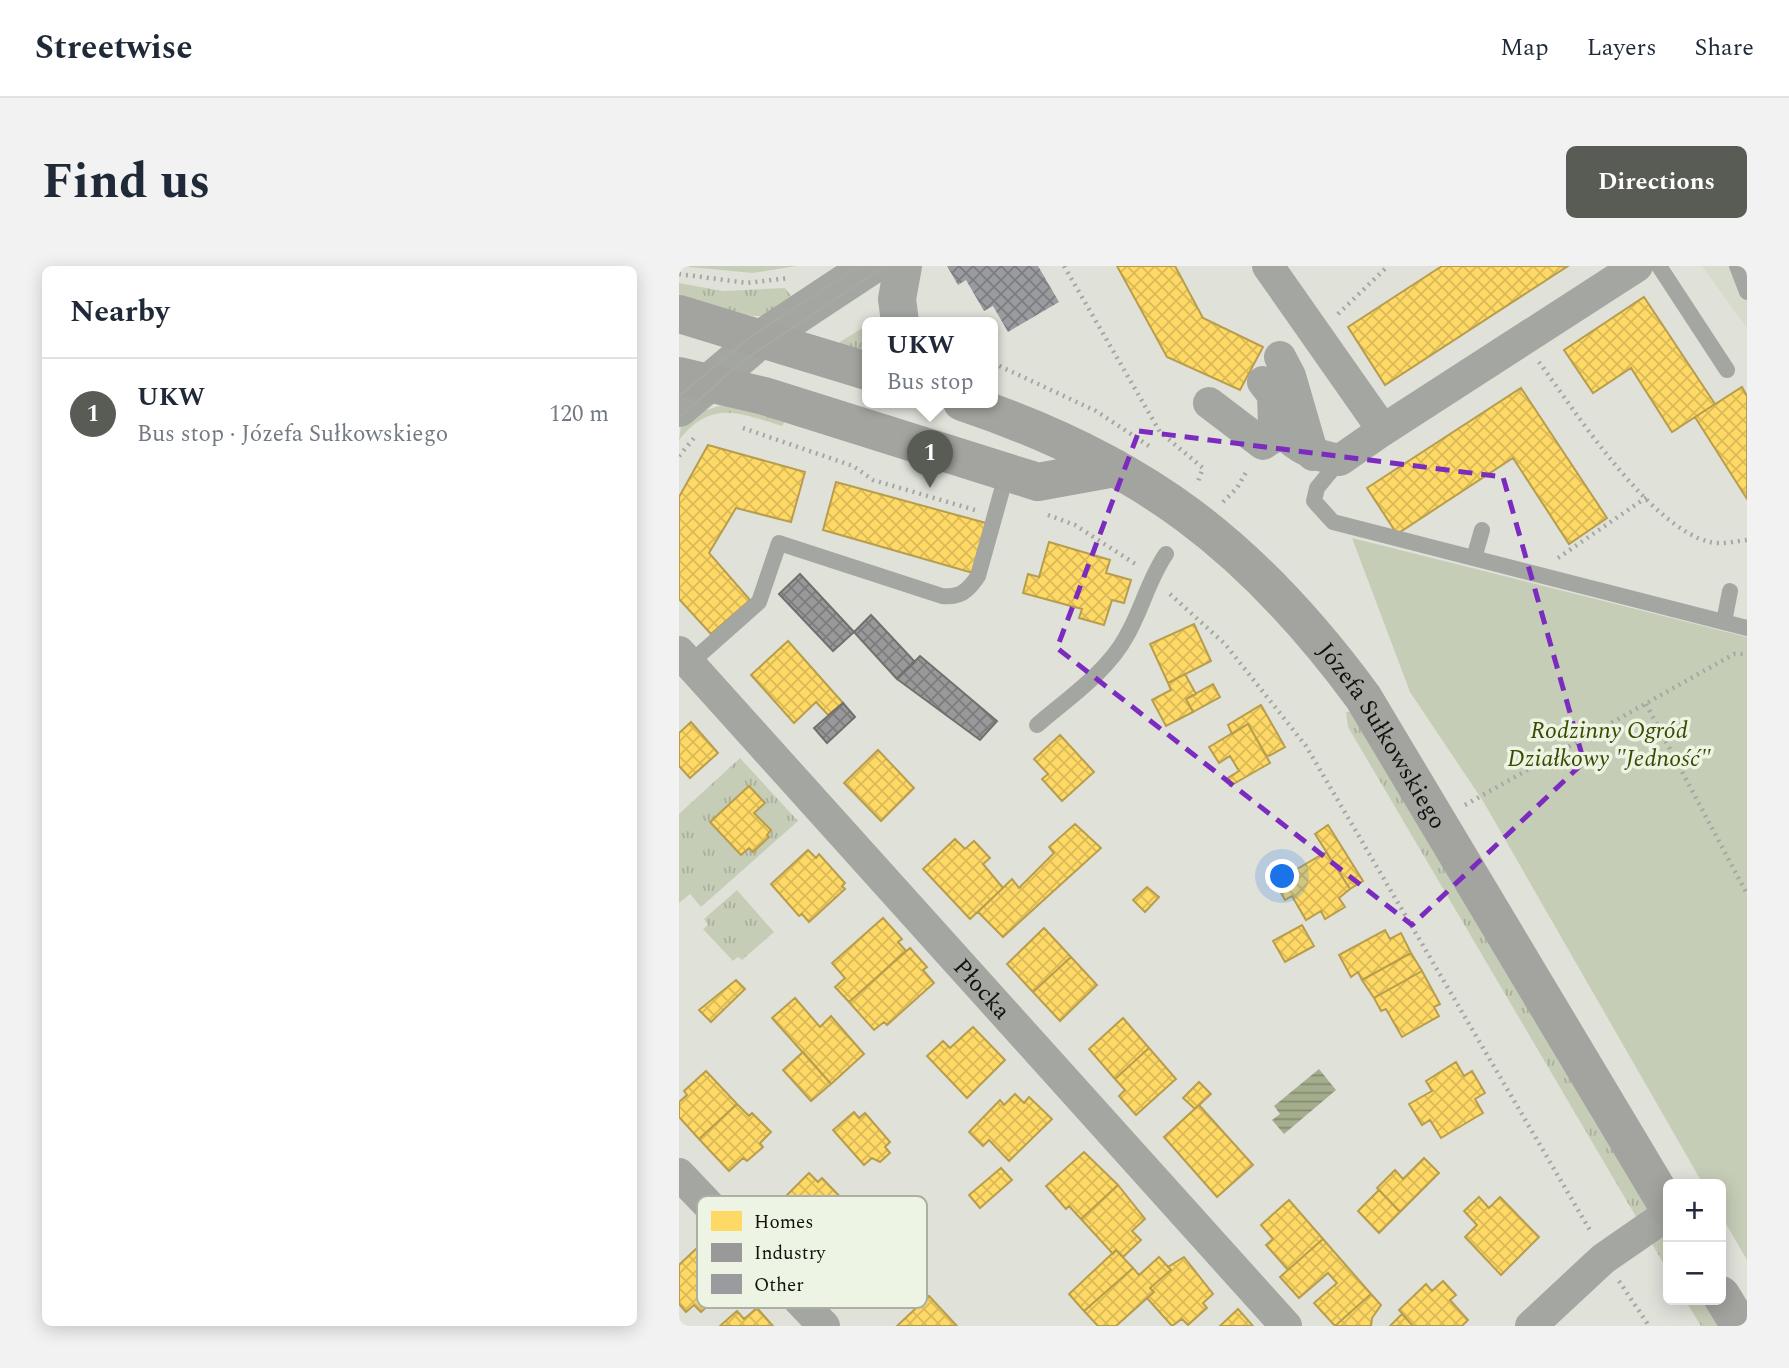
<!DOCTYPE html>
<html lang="en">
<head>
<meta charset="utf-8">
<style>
  :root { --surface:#fff; --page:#f2f2f3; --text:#1f2937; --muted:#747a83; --line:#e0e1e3; --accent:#595b55 }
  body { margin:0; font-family:Spectral,serif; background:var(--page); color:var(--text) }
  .controls { position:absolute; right:21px; bottom:21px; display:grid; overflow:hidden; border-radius:10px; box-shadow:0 4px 18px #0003 }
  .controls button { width:63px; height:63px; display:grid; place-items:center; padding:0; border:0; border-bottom:2px solid var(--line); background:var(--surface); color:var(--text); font:35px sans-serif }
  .you { position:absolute; left:604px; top:611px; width:24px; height:24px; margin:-18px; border:5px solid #fff; border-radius:50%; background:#1a73e8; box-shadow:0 0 0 10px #1a73e833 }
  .badge { display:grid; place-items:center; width:46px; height:46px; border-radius:50%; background:var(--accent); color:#fff; font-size:23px; font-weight:700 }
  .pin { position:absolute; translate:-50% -58px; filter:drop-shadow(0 2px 4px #0008) }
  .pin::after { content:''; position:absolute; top:37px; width:24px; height:21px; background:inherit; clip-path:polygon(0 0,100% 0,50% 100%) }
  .popup { position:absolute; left:183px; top:51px; width:136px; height:91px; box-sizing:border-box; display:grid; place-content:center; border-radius:10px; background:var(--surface); filter:drop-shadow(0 2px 5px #0005); font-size:23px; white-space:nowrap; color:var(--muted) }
  .popup b { font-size:26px; color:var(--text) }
  .popup::after { content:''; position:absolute; left:50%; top:100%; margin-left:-14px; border:14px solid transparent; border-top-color:var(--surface) }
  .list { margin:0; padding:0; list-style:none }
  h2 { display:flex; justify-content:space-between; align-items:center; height:91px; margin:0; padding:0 28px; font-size:30px }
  h2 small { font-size:23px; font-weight:400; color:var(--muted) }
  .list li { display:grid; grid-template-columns:46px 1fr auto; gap:21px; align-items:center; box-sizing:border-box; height:112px; padding:0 28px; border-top:2px solid var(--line) }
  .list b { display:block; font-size:26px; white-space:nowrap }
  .list p { margin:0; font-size:23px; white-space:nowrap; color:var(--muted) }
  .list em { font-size:23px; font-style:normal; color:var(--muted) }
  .map { position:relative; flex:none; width:1068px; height:1060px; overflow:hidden; border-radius:10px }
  header { display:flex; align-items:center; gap:42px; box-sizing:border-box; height:98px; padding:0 35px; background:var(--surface); border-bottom:2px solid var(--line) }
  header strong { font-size:33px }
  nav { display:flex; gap:38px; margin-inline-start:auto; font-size:24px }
  .intro { display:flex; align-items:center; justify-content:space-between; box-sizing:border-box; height:168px; padding:0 42px }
  h1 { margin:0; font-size:49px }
  .button { padding:18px 32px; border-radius:10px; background:var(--accent); color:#fff; font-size:24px; font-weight:700 }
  main { display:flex; gap:42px; padding:0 42px }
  aside { flex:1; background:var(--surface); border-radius:10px; box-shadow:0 4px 18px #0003 }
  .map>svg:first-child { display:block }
  .built { fill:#d6dbcb }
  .grass { fill:url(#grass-tufts) }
  .garden { fill:#c6cdb7 }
  .water { fill:url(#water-rules) }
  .homes { fill:url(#homes-cross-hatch); stroke:#b89e4c; stroke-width:2 }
  .industry { fill:url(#industry-cross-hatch); stroke:#70716f; stroke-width:2 }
  .building { fill:url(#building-cross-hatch) }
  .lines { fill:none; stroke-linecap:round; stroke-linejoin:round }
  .path { stroke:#a6a7a3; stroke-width:4.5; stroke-dasharray:2 5; stroke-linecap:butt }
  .service { stroke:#a4a6a1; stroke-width:16 }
  .minor { stroke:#a4a6a1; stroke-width:32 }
  .tertiary { stroke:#a4a6a1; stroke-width:38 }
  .secondary { stroke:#a3a49f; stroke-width:38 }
  .tram { stroke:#a8a9a4; stroke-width:2 }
  .marked { fill:none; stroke:#7b2cbf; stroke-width:5; stroke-dasharray:14 9; stroke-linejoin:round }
  .labels { text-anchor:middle; stroke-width:7; stroke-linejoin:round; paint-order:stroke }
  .park-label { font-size:24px; font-style:italic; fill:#3a4b01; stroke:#eef4e4 }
  .street-label { font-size:24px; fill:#11130e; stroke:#eef4e4 }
  .key { fill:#eef4e4; stroke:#acb0a4; stroke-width:2 }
  .key-label { font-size:19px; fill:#11130e }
</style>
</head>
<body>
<header>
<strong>Streetwise</strong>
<nav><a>Map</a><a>Layers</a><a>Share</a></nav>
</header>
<div class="intro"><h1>Find us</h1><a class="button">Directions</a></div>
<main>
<aside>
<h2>Nearby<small></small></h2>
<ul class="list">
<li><span class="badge">1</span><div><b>UKW</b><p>Bus stop · Józefa Sułkowskiego</p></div><em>120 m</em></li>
</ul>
</aside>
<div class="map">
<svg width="1068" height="1060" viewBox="0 0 1068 1060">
  <defs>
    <pattern id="grass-tufts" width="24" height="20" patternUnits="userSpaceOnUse" patternTransform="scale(1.75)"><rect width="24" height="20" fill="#c6cdb7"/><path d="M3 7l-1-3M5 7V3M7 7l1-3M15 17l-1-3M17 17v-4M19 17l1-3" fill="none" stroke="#a9af9c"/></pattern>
    <pattern id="water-rules" width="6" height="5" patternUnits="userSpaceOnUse" patternTransform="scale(1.75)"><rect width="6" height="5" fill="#a4ae8d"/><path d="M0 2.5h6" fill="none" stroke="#848c72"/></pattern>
    <pattern id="homes-cross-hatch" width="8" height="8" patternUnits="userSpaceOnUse" patternTransform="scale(1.75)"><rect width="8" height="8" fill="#ffd966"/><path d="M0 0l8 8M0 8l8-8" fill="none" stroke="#dab957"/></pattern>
    <pattern id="industry-cross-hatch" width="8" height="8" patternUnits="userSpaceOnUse" patternTransform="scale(1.75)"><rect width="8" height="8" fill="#999"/><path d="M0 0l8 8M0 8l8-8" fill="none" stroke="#7b7c7b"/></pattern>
    <pattern id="building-cross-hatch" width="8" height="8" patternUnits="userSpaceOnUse" patternTransform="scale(1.75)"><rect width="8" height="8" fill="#999b9f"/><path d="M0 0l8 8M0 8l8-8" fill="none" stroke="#7b7d80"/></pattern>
  </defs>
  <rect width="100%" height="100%" fill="#e0e2da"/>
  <!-- built -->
  <path class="built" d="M1023,0h45v62z"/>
  <!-- grass -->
  <path class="grass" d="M118,0l-44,7 -64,-6v-1z
    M0,17l44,8 62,-3 10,13 -33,15h-9l-74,-18z
    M188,59v29l-29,-9 2,-3z
    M43,139l63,16 -3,5c-43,-13 -70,-27 -103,14l2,-14 19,-14z
    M667,446h5l317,528v31l-320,-544z
    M61,492l58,63 -97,86 -11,-13 -11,9v-89z
    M58,624l37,42 -32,28 -4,-3 -5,4 -30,-32 5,-4 -4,-6z
    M1006,1034h19l16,26h-19z"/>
  <!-- garden -->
  <path class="garden" d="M673,272l395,99v623l-26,-45v-31h-18l-220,-383 -73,-109z"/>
  <!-- water -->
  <path class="water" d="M640,803l17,21 -52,44 -12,-14 8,-6 -6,-8z"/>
  <!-- homes -->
  <path class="homes" d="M438,0h58l28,52 60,29 -23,43 -73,-33z
    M763,0h126l-183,119 -37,-58z
    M965,31l71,107 -43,28 -41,-64 -38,25 -29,-43z
    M1063,121l5,9v103l-52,-82z
    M842,122l86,130 -38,26 -56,-86 -116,76 -30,-46z
    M29,179l97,27 -14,50 -55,-14 -27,45 41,47 -39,34 -32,-35v-102z
    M157,216l150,41 -13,50 -150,-43z
    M370,276l61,18 -4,13 25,7 -7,23 -12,-3 -8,25 -25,-7 3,-9 -59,-16 5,-19 11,3z
    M515,358l17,37 -43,22 -18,-39z
    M109,375l55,62 -15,12 -12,-13 -22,21 -43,-48z
    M506,408l11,20 -10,5 7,13 -27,14 -14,-26 19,-10 -3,-7z
    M534,418l7,13 -27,15 -7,-13z
    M582,439l24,42 -18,10 -19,-33 -16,10 -4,-9z
    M12,456l27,31 -28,25 -11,-12v-33z
    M569,458l22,39 -40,23 -4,-7 13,-8 -9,-15 -11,7 -10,-16z
    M381,469l34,37 -32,29 -20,-22 6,-5 -14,-15z
    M199,484l36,38 -33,33 -37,-38z
    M70,520l16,17 -11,10 17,17 -4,5 2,2 -16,15 -4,-4 -8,7 -31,-33z
    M396,558l26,24 -98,89 -25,-25 34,-33 7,9 35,-35 -5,-6z
    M649,559l35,56 -13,8 -35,-55z
    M276,573l10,10 9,-8 16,17 -7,6 20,24 -33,31 -47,-50z
    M129,584l8,8 3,-4 26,29 -3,3 3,3 -36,33 -7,-8 -3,2 -28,-32z
    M647,586l24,37 -11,9 6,9 -20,12 -4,-8 -15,9 -14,-24 -7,4 -10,-18z
    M468,621l12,10 -14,15 -12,-12z
    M204,652l19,21 -4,3 8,9 -57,51 -14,-15 10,-9 -13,-15z
    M623,659l12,21 -29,16 -12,-21z
    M365,662l27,29 -38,35 -26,-28z
    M706,664l5,9 11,-6 10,20 -49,27 -4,-8 -7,5 -12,-22z
    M231,682l17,19 -4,3 11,13 -47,42 -3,-3 -10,8 -25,-28z
    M732,687l11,18 -48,27 -12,-18z
    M392,691l26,28 -37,36 -27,-29z
    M743,705l18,33 -6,3 5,9 -37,21 -16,-28 -5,2 -7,-13z
    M57,714l9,9 -34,33 -12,-12z
    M116,732l25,29 11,-11 33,38 -33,30 -59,-66z
    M444,752l26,30 -34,31 -26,-30z
    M294,761l32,33 -38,38 -40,-42 16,-15 7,7z
    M470,782l27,31 -40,36 -17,-19 6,-6 -10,-11z
    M124,786l28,32 -20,17 -28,-31z
    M777,796l8,14 8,-5 13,22 -10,6 8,14 -42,25 -11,-18 -8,5 -13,-21 23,-13 -6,-10z
    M27,805l31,33 -38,35 -20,-22v-15l8,-7 -3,-4z
    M520,816l12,12 -16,15 -12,-11z
    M336,828l9,9 5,-6 23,22 -43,42 -20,-21 -6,6 -14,-14 31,-32 4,5z
    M58,838l12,12 3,-3 19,19 -11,11 3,4 -16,14 -4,-3 -14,13 -30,-32z
    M520,839l54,60 -36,32 -53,-60z
    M175,846l5,6 6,-5 25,29 -5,5 5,6 -10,9 -8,-4 -8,7 -31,-35z
    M405,886l34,33 -37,34 -12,-13 -3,3 -20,-23z
    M745,892l15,15 -39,39 -23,-24 18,-18 8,9z
    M322,902l11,12 -32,28 -11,-13z
    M130,907l9,9 4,-4 28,29 -44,42 -30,-31 12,-12 -6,-6z
    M439,919l27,34 -13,12 9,9 -18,17 -7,-7 -3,4 -32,-35z
    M700,924l21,22 -21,21 -21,-22z
    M800,931l10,11 11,-11 39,40 -38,38 -36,-38 12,-12 -13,-14z
    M610,934l34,39 -35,31 -22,-25 7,-6 -12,-14z
    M171,941l28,29 -5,4 7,7 -39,38 -35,-36z
    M644,973l48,55 -36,32 -21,-23 23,-20 -9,-10 -29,25 -19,-21z
    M211,976l14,15 -19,18 -14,-14z
    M18,982l33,37 -29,27 -7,-7 -8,7 -7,-8v-39z
    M437,984l17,18 -49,43 -15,-17z
    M480,991l12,13 -21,18 4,4 -38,34h-18l-14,-15 49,-43 6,7z
    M505,991l29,37 -10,9 4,5 -19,17 -6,-6 -10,7 -25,-28 7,-6 -4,-4 21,-18 -3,-3z
    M764,1015l13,14 -6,5 18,20 -6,6h-49l-14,-16 27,-26 6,7z
    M692,1028l10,11 -9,13 -1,8h-36z
    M250,1030l28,30h-60z
    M78,1042l16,18h-53l17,-15 7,8z
    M559,1043l15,17h-33z
    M723,1048l11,12h-23z"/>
  <!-- industry -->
  <path class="industry" d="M121,308l54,58 -21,19 -54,-57z
    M192,349l44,47 -18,17 -43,-47z
    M241,390l77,65 -17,19 -83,-61z
    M164,437l12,14 -28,26 -13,-15z"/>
  <!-- building -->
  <path class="building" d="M268,0h91l21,36 -51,30 -15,-26 -9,5 -18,-31 -8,5z"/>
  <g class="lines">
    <!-- path -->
    <path class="path" d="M385,0l96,166 43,36 -6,16
      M0,8l68,9 42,-5
      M659,48l50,-48
      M860,96c36,49 111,166 171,180 10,3 26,-1 37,-2
      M314,97l103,48 53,35
      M64,162l110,38 20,14 102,30
      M0,190l15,-18
      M544,236l14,-14 11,-19
      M369,249l27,10 62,40
      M879,292l89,-61
      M491,328l55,50 81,102 285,486
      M967,438l101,190
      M786,539l269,-151h13
      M940,1015l30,45"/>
    <!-- service -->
    <path class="service" d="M980,0l68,104
      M1058,0l10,26
      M661,194l-23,28 -3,13 19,21 414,106
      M795,292l8,-28
      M1045,356l6,-31
      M10,398l70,-62 20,-59 163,53c18,2 26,-5 36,-20l29,-104
      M358,459c30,-26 70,-53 89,-88 16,-27 22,-57 40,-83"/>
    <!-- minor -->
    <g class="minor">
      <path d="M589,0l115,164 254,-164"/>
      <path d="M601,91l10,19 23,79"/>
      <path d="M584,116l10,13 1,30c24,23 34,29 66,35l43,-30"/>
      <path d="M530,137l54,41 18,-12"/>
      <path id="s1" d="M0,386l607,674"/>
      <path d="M0,908l145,152"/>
      <path d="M852,1060l72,-67 65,-45"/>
    </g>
    <!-- tertiary -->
    <path class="tertiary" d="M221,56l-3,-23 6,-33
      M0,142l83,-70 109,-72"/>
    <!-- secondary -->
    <g class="secondary">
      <path d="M0,48l188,57"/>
      <path d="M0,110l85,20 274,86 77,-14"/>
      <path id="s2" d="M283,136c180,60 289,143 401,295l305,510"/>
      <path d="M1042,1029l19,31"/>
    </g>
    <!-- tram -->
    <path class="tram" d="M0,130l74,-61 106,-69
      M0,152l61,-55 145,-97"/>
  </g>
  <!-- marked area -->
  <path class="marked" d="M460,165l364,46 81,285 -172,163 -355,-277z"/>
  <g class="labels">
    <!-- park labels -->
    <g class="park-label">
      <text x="930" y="472">Rodzinny Ogród<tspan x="930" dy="28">Działkowy "Jedność"</tspan></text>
    </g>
    <!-- street labels -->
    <g class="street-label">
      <text dy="8" stroke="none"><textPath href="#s2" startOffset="550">Józefa Sułkowskiego</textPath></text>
      <text dy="8" stroke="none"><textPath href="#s1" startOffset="453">Płocka</textPath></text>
    </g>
  </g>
  <!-- legend -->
  <rect x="18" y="930" width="230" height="112" rx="10" class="key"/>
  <rect x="32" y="945" width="31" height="20" fill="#ffd966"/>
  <rect x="32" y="977" width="31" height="19" fill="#999"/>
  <rect x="32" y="1008" width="31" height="20" fill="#999b9f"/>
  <g class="key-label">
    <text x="75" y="962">Homes</text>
    <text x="75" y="993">Industry</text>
    <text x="75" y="1025">Other</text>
  </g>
</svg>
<div class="controls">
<button>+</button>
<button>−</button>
</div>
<div class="you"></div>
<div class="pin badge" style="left:251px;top:222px">1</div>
<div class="popup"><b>UKW</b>Bus stop</div>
</div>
</main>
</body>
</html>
